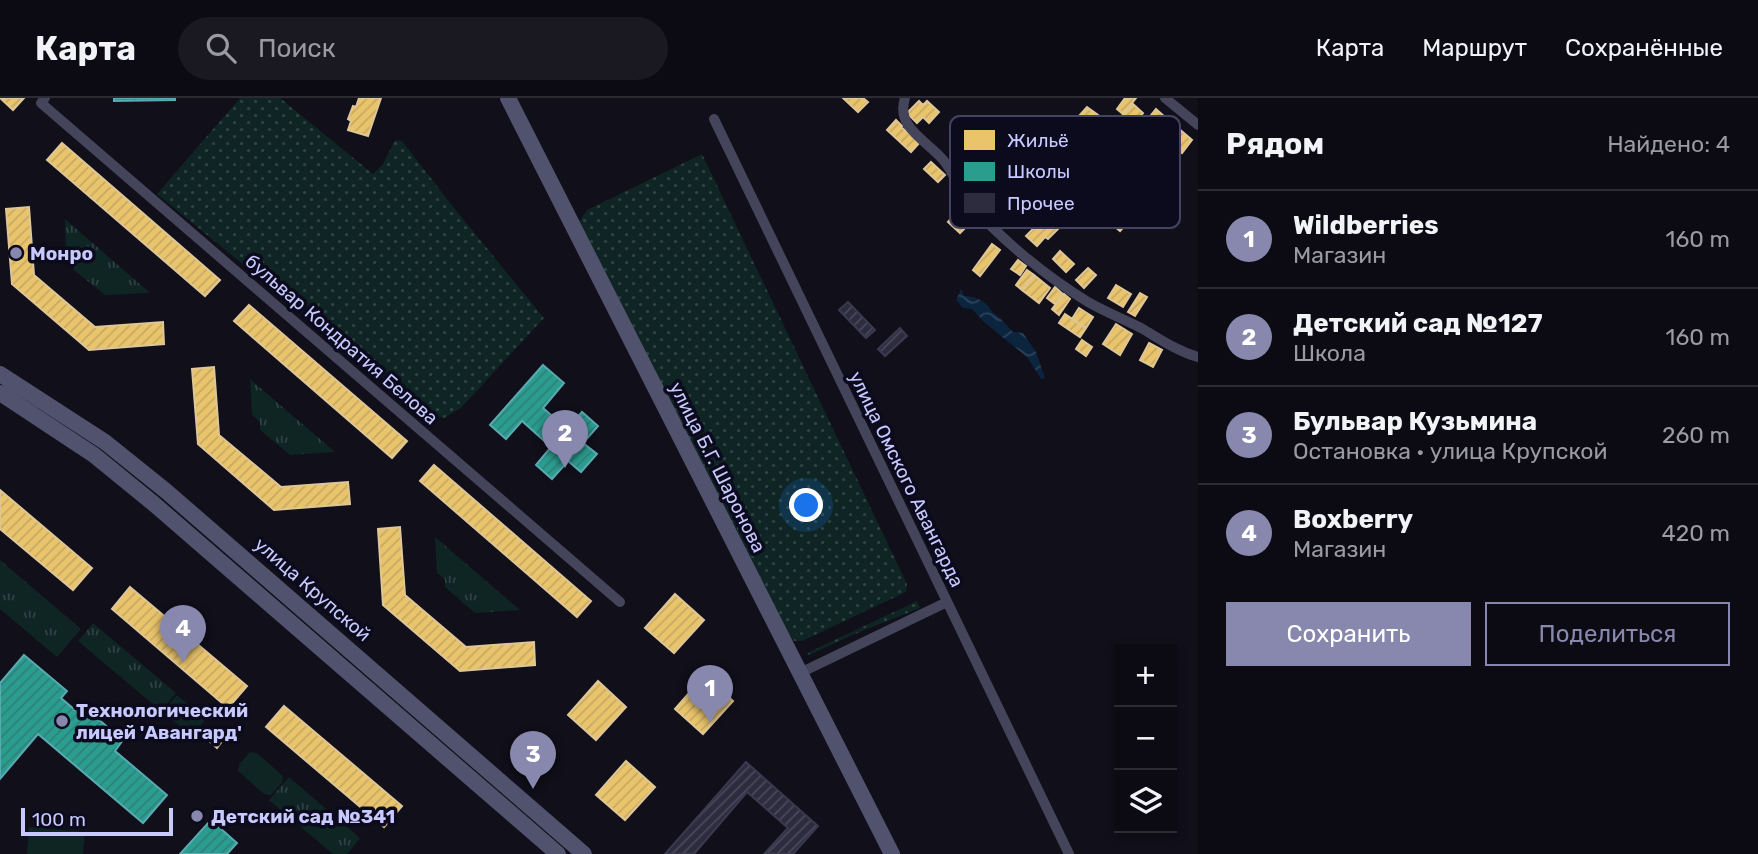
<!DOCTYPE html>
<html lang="ru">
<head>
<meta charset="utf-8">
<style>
  :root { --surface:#0c0b14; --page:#1a1922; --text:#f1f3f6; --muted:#9a9ba0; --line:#2c2b34; --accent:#8888af }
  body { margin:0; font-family:Rubik,sans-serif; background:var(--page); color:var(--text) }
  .controls { position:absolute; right:21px; bottom:21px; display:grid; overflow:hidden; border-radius:0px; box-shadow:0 4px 10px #0003 }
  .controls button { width:63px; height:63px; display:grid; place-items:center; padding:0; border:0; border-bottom:2px solid var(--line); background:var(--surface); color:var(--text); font:35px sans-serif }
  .scale { position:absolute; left:21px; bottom:18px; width:152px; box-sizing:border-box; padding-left:7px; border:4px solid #c8c9ff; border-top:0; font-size:19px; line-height:24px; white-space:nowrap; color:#c8c9ff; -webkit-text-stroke:5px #0c0b1e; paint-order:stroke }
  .you { position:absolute; left:807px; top:408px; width:24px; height:24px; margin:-18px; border:5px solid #fff; border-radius:50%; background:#1a73e8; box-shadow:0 0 0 10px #1a73e833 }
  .badge { display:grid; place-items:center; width:46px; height:46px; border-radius:50%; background:var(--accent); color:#fff; font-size:23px; font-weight:700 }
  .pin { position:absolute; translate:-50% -58px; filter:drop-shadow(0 2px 4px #0008) }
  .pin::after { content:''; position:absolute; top:37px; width:24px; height:21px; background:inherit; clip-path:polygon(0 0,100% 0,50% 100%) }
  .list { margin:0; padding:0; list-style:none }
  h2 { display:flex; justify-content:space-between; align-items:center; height:91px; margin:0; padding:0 28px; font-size:30px }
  h2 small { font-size:23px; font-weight:400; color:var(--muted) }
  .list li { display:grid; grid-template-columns:46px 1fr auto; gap:21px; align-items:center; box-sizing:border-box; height:98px; padding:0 28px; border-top:2px solid var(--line) }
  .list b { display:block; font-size:26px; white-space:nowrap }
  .list p { margin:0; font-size:23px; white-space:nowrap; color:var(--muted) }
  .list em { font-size:23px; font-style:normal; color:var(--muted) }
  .actions { display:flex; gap:14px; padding:21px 28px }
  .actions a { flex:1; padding:16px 0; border:2px solid var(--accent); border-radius:0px; text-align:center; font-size:24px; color:var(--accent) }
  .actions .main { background:var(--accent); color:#fff }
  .icon { flex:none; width:38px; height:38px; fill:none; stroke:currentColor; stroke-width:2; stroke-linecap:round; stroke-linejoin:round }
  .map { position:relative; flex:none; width:1198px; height:756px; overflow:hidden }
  header { display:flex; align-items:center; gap:42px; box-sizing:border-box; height:98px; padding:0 35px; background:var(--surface); border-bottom:2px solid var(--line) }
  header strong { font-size:33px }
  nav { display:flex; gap:38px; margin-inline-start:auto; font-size:24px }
  .search { width:490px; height:63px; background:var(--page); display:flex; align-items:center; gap:18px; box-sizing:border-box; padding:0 24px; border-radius:38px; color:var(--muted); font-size:26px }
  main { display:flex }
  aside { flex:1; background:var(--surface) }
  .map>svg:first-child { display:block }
  .grass { fill:url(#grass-dots) }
  .park { fill:url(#park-tufts) }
  .pitch { fill:#0e2523 }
  .water { fill:url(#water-waves) }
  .homes { fill:url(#homes-hatch); stroke:#dfc697; stroke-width:2 }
  .schools { fill:url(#schools-hatch); stroke:#59aab1; stroke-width:2 }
  .building { fill:url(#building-hatch); stroke:#3a3950; stroke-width:2 }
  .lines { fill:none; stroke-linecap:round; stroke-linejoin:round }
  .street { stroke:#44455b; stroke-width:10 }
  .secondary { stroke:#51526e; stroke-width:16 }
  .poi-dot { fill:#8888af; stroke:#0c0b1e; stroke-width:2.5 }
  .labels { text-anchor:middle; stroke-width:7; stroke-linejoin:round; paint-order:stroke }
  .poi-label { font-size:19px; font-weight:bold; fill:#c8c9ff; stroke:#0c0b1e; text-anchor:start }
  .street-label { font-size:19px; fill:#c8c9ff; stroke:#0c0b1e }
  .key { fill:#0c0b1e; stroke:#444462; stroke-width:2 }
  .key-label { font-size:19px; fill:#c8c9ff }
</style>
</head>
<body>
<header>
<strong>Карта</strong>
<div class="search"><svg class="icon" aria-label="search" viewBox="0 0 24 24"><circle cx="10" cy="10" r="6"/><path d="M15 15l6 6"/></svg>Поиск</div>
<nav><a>Карта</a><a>Маршрут</a><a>Сохранённые</a></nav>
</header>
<main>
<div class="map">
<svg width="1198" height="756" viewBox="0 0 1198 756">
  <defs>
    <pattern id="grass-dots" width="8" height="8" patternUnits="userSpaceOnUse" patternTransform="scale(1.75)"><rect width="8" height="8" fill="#0e2523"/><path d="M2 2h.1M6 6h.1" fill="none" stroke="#304344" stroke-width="1.8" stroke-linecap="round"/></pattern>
    <pattern id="park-tufts" width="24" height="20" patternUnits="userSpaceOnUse" patternTransform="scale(1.75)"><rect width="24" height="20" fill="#0e2523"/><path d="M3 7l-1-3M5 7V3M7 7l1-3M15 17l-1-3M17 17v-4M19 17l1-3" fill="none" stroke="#304344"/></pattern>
    <pattern id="water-waves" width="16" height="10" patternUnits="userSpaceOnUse" patternTransform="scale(1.75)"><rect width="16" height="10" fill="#0b253f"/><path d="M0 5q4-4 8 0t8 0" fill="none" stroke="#2d435c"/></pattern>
    <pattern id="homes-hatch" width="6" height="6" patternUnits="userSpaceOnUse" patternTransform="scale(1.75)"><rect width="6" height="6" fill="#e9c46a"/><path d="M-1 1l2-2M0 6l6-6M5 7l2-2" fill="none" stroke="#c6a964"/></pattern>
    <pattern id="schools-hatch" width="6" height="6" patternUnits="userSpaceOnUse" patternTransform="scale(1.75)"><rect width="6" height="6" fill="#2a9d8f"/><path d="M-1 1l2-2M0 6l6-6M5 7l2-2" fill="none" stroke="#2f807b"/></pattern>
    <pattern id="building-hatch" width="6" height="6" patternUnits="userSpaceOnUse" patternTransform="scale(1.75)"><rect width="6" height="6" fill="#2d2c3e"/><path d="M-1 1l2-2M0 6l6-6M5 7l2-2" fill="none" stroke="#4a495b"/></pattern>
  </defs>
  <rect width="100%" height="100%" fill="#100f1a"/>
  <!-- grass -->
  <path class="grass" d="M240,0h40l93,76 10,-10 12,-24 7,1 52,67 90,110 -83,90 -17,10 -17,-3 -270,-221z
    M702,56l205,430 -1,8 -104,49h-8l-5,-7 -210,-412 8,-12z
    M917,503l3,7 -70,28 -41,19 -2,-2z"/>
  <!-- park -->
  <path class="park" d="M65,121l85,74 -45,2 -31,-25v-8l-8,-6z
    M250,281l85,73 -45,3 -30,-25v-8l-8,-7z
    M435,439l85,73 -45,3 -30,-26v-8l-8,-6z
    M0,462l81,69 -24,28 -57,-48z
    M93,525l83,70 -15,18 -83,-70z
    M289,679l71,61 -13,16h-14l-64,-54z"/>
  <!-- pitch -->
  <path class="pitch" d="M177,597l29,24 -14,17 -30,-24z
    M250,654l7,1 26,23 -1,7 -11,12 -7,-1 -26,-23 1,-7z
    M29,729l56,5 -2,22h-56z"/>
  <!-- water -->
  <path class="water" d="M961,191l3,7c11,0 24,6 28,16l6,4 15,16 10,1 13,19 9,26 -4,1 -14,-22 -43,-35 -12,-13 -9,-1 -7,-8z"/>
  <!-- homes -->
  <path class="homes" d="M0,0h24l-11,12z
    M359,0h22l-13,38 -20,-6 3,-9 -3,-2 5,-13 3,1z
    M843,0h20l5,4 -10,10z
    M1125,0h11l-13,16 -6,-5z
    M919,3l4,4 4,-4 12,11 -10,11 -6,-6 -6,6 -10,-10z
    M1133,6l10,9 -14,17 -7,-5 4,-4 -5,-4z
    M1087,9l11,8 -12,15 -8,-6 4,-5 -3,-3z
    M1156,11l9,8 -13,15 -9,-7z
    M896,22l6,6 -1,1 19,15 -9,10 -24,-22z
    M1178,30l14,12 -10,13 -15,-12z
    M62,45l158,137 -15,16 -158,-136z
    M931,64l14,13 -7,7 -14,-13z
    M29,109l5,68 61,52 68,-5 1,22 -75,6 -77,-66 -6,-75z
    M1127,113l6,5 -13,15 -6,-5z
    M956,115l13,11 -9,9 -12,-11z
    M1051,120l9,9 -12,12 -3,-2 -8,9 -11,-10 11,-11 4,4z
    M992,146l8,6 -20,26 -7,-6z
    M1060,153l14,13 -8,8 -13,-13z
    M1018,162l8,6 -6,9 -9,-6z
    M1088,170l8,7 -12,13 -8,-8z
    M1027,172l7,5 -12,15 -6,-5z
    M1034,177l16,13 -11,15 -17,-13z
    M1116,187l15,9 -8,13 -15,-9z
    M1055,189l8,7 -8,10 -8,-6z
    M1140,195l7,4 -12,19 -7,-4z
    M1064,196l6,5 -11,16 -7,-6z
    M249,207l158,136 -15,17 -158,-137z
    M1079,210l14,9 -7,11 -14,-9z
    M1065,216l21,14 -6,9 -21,-14z
    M1116,226l16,10 -12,21 -17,-11z
    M1082,242l10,7 -6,9 -10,-7z
    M1149,245l13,7 -9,17 -13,-7z
    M214,269l5,68 62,52 67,-5 2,22 -76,6 -76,-66 -6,-75z
    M434,367l157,136 -14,16 -157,-136z
    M0,392l92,78 -19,22 -73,-61z
    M400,429l5,68 61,52 68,-5 1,23 -75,6 -77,-66 -5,-76z
    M130,489l117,99 -19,22 -116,-99z
    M675,496l29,26 -30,33 -29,-25z
    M705,577l28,26 -30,33 -28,-25z
    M598,583l28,26 -30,33 -28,-25z
    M284,608l118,100 -18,21 -118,-100z
    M214,634l9,8 -6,8 -9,-8z
    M626,663l29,26 -30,33 -29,-25z"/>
  <!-- schools -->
  <path class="schools" d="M114,0h61v2l-61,1z
    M543,267l21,18 -21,25 24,21 15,-17 16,14 -15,17 14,11 -16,18 -13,-11 -16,18 -16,-14 15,-18 -29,-26 -16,18 -16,-14z
    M24,557l43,36 -6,7 14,12 5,-6 43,36 -8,11 52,44 -24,28 -105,-89 -38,45v-96z
    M211,722l26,23 -10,11h-47z"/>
  <!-- building -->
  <path class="building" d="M848,204l27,28 -9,8 -27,-28z
    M900,230l7,8 -22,20 -7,-7z
    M746,664l72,64 -25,28h-29l24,-26 -41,-36 -53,62h-29z"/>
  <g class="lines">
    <!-- street -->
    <path class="street" d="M45,0l-4,5 579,499
      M905,0c-10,30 23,43 39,63 10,12 15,29 25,41 31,37 78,75 119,100 17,10 36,17 53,26 19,11 36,23 57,29
      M1165,0l33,27
      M714,21l355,735
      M800,575l147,-71"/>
    <!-- secondary -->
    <path class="secondary" d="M508,0l384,756
      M0,276l105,68 61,49 418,363
      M0,295l94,62 60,49 404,350"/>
  </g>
  <!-- markers -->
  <g class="poi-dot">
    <circle cx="16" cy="155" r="7"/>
    <circle cx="62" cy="623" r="7"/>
    <circle cx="197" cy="718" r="7"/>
  </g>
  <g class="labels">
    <!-- poi labels -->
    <g class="poi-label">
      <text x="30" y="162">Монро</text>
      <text x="76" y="619">Технологический<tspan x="76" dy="22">лицей 'Авангард'</tspan></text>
      <text x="211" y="725">Детский сад №341</text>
    </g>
    <!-- street labels -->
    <g class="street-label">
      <text transform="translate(342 241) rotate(41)" y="7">бульвар Кондратия Белова</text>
      <text transform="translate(718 369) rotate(63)" y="7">улица Б.Г. Шаронова</text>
      <text transform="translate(907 381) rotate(64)" y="7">улица Омского Авангарда</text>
      <text transform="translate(313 491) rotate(41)" y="7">улица Крупской</text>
    </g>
  </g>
  <!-- legend -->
  <rect x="950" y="18" width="230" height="112" rx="10" class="key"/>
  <rect x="964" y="32" width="31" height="20" fill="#e9c46a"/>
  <rect x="964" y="64" width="31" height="19" fill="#2a9d8f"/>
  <rect x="964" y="95" width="31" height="20" fill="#2d2c3e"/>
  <g class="key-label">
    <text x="1007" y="49">Жильё</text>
    <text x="1007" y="80">Школы</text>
    <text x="1007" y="112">Прочее</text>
  </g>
</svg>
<div class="controls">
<button>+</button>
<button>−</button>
<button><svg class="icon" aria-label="layers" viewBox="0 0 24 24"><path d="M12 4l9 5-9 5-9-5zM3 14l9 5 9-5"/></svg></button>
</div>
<div class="scale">100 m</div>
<div class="you"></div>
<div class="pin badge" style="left:710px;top:625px">1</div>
<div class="pin badge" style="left:565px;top:370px">2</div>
<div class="pin badge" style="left:533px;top:691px">3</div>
<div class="pin badge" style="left:183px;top:565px">4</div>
</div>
<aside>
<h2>Рядом<small>Найдено: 4</small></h2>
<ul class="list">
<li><span class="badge">1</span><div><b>Wildberries</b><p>Магазин</p></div><em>160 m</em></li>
<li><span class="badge">2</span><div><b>Детский сад №127</b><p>Школа</p></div><em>160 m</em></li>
<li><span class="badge">3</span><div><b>Бульвар Кузьмина</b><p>Остановка · улица Крупской</p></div><em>260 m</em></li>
<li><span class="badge">4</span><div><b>Boxberry</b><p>Магазин</p></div><em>420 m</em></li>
</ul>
<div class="actions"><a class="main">Сохранить</a><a>Поделиться</a></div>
</aside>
</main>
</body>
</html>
